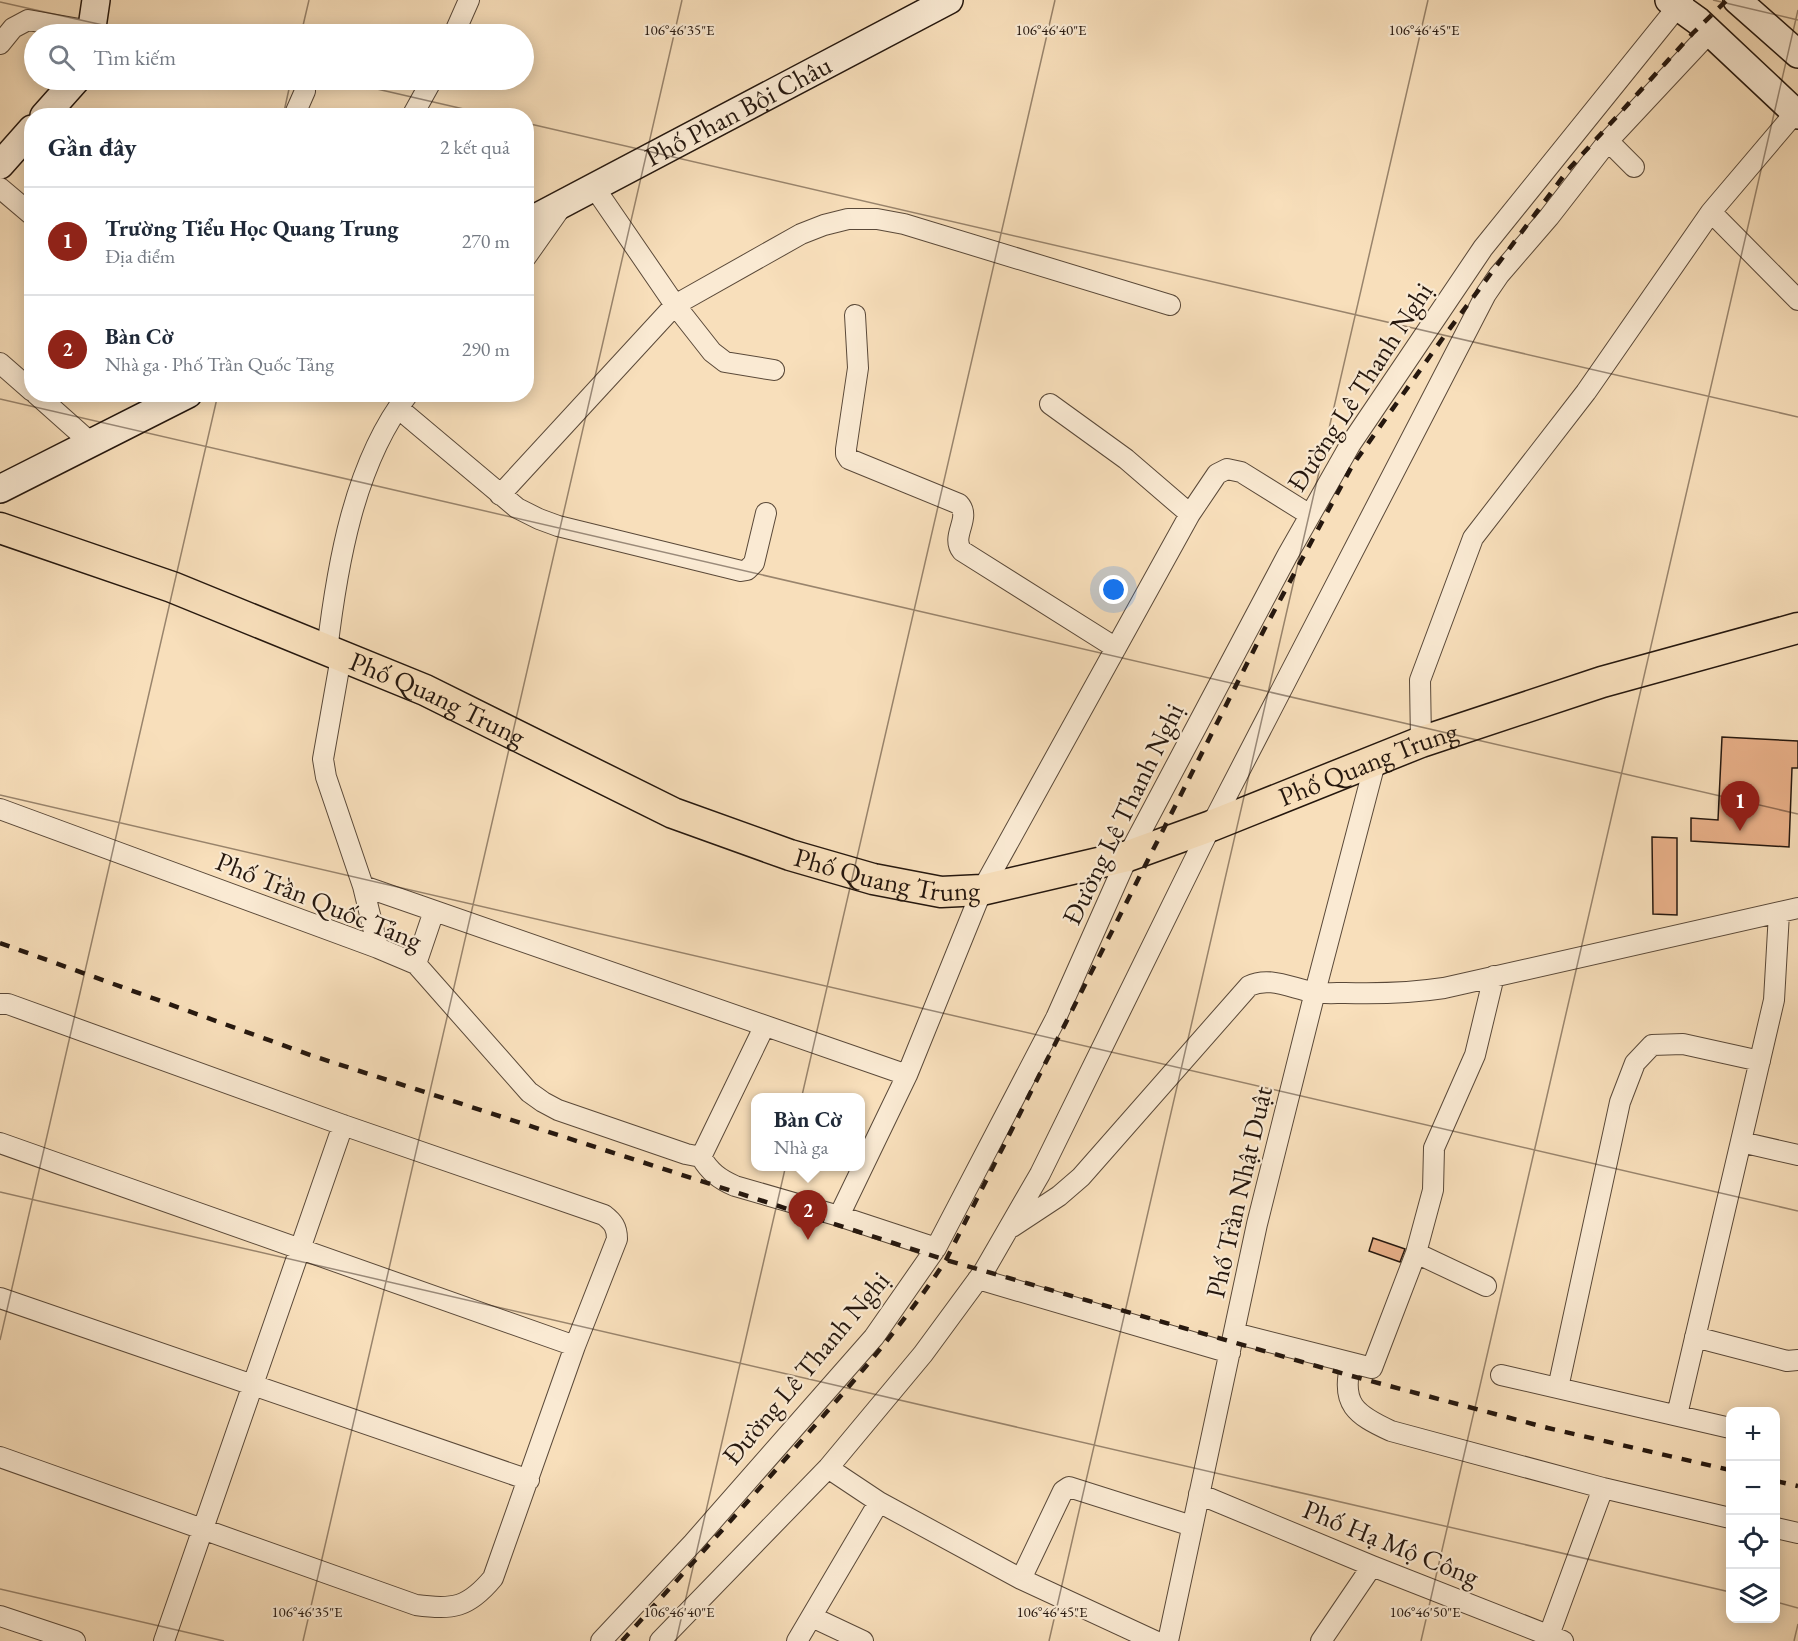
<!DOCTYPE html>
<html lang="vi">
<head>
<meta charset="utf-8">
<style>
  :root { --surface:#fff; --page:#f2f2f3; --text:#1f2937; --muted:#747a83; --line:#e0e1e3; --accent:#8f2418 }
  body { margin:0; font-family:"EB Garamond",serif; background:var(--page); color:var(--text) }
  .controls { position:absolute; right:18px; bottom:18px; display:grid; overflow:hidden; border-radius:12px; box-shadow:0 3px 15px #0003 }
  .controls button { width:54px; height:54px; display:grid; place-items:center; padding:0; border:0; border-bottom:2px solid var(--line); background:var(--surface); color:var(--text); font:30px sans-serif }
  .you { position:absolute; left:1114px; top:590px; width:21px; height:21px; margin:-15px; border:4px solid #fff; border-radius:50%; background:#1a73e8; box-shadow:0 0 0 9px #1a73e833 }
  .badge { display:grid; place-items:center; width:39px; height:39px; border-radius:50%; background:var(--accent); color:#fff; font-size:20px; font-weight:700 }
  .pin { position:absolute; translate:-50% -50px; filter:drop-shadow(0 2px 3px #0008) }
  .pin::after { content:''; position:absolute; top:32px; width:21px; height:18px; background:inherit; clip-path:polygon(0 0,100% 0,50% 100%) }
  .popup { position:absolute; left:751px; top:1093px; width:114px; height:78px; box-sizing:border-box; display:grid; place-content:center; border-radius:12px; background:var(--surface); filter:drop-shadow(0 2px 4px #0005); font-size:20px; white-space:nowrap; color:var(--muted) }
  .popup b { font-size:22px; color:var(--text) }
  .popup::after { content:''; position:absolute; left:50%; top:100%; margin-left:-12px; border:12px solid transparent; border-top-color:var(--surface) }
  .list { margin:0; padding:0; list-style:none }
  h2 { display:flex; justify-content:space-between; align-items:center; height:78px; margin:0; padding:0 24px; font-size:26px }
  h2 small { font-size:20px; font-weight:400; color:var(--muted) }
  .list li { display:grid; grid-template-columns:39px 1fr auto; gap:18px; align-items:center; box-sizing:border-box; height:108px; padding:0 24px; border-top:2px solid var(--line) }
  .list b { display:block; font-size:22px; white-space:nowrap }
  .list p { margin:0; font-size:20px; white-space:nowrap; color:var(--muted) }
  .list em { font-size:20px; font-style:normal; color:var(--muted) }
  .icon { flex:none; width:33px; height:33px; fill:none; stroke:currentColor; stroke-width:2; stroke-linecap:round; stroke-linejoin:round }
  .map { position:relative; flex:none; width:1798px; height:1641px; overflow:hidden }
  .search { position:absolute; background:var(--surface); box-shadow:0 3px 15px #0003; left:24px; top:24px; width:510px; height:66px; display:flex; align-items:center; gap:15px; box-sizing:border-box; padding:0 21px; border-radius:33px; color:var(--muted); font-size:22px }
  .panel { position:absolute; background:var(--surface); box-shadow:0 3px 15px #0003; left:24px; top:108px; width:510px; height:294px; border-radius:24px }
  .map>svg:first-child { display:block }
  .building { fill:#eab18a; stroke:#25170e; stroke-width:1.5 }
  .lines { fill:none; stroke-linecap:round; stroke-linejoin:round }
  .street-casing { stroke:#5a4939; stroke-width:22 }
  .secondary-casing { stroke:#25170e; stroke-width:30 }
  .primary-casing { stroke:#25170e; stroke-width:33 }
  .street { stroke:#faead3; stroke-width:20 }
  .secondary { stroke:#faead3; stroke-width:27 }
  .primary { stroke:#f8dfbb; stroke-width:30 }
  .rail { stroke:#25170e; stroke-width:4.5; stroke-dasharray:10 10; stroke-linecap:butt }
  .ticks { fill:none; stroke:#25170e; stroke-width:1.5; stroke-opacity:0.45 }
  .labels { text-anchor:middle; stroke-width:4.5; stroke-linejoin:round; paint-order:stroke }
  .street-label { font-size:27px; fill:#25170e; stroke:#faead3 }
  .ticks-label { font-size:15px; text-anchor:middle; fill:#25170e; stroke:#faead3; stroke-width:4.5; stroke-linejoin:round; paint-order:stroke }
</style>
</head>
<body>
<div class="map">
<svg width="1798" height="1641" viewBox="0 0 1798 1641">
  <rect width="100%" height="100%" fill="#f8dfbb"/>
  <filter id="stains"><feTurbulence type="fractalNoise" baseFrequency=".00333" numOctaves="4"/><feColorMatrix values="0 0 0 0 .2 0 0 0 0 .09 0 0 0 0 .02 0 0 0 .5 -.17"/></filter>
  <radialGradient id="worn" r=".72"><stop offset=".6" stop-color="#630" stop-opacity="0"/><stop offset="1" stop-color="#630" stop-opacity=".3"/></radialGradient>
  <!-- building -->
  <path class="building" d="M1722,737l76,4v27h-6l-3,79 -98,-6v-23l27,2z
    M1652,837l25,1v77l-24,-1z
    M1373,1238l32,11 -5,13 -31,-11z"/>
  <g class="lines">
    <!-- street casing -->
    <g class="street-casing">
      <path id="street" d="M454,34l15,-34
        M0,44l13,-16 15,-8 63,11
        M294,116l11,-25
        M412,116l20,-36
        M1608,141l26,26
        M594,187l81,118 37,47 13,10 49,8
        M0,188l32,27
        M1711,212l87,88
        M526,257l36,-51
        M855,315l3,53 -12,81v5l3,5 110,45c13,14 -9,32 3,47l154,97
        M0,363l32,28
        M36,394l55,49
        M1050,404l76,55 64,55
        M398,408l119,100 22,11 19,7 183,45 6,-1 7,-7 12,-50
        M500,495l175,-190 126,-71 23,-9 24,-6h29l27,5 266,81
        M327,651c10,-85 27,-188 81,-257
        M341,657l-18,102 3,18 37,109 15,62
        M1421,742l-1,-62 53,-142 113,-146 125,-180 84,-99
        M0,809l378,139 38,16 113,128 14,10 15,8 128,44 15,3c9,15 18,22 34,29l104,30 97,32
        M363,886l544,189
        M416,964l18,-53
        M0,1004h8l335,121 261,90c9,7 13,12 13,24l-42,107 -82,232c-25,30 -40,32 -77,27l-416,-148
        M1741,1142l57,13
        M0,1143l575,203
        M701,1157l63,-130
        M839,1216l68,-141 75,-185 208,-376 27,-40 10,-5 14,3 69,43
        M1012,1227l47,-31 22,-19 168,-191c20,-10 42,2 64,6 10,2 22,1 32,1 34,1 66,0 99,-5l354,-80
        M1416,1253l70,33
        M978,1279l252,74
        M0,1298l529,182
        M1234,1333l138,35 44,-115 17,-63 1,-42 41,-93 19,-79
        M1695,1337l92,24 11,-1
        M1351,1363c-11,41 5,52 40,68l212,57 127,30
        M1501,1375l229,53
        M1558,1388l62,-286 15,-39 17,-18 31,-1 77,17
        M1677,1415l97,-415 5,-87
        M828,1468l51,34 142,77 134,62
        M1199,1494l173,72 191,75
        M1776,1528l22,5
        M1021,1579l42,-88 6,-4 123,39
        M0,1616l75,25
        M812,1617l51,24
        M1549,1635l54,-147
        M164,1641l179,-516
        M601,1641l92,-98 181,-206 62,-89 120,-230 72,-162 159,-300 63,-111 133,-197 200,-248
        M660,1641l168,-173 95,-114 61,-83 56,-97 171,-348 275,-532 13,-19 50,-58 59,-76 102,-109
        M797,1641l82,-139
        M1168,1641l89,-417 58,-232 61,-233
        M1321,1641l51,-75"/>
    </g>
    <!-- secondary casing -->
    <g class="secondary-casing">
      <g id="secondary">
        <path d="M1669,0l29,21 100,94"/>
        <path d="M1737,0l61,54"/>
        <path d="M91,34l5,-34"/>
        <path d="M44,116l32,-36"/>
        <path d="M0,165l32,-36"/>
        <path id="s1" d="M526,223l423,-223"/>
        <path d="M0,489l188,-95"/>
      </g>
    </g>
    <!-- primary casing -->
    <g class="primary-casing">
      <g id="primary">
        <path id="s2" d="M0,528l172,59 253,103 248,123 117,42 83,24 68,13 41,-2 146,-34 83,-30 210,-84 181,-60 196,-54"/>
      </g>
    </g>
    <!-- street -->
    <use href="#street" class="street"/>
    <!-- secondary -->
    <use href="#secondary" class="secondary"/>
    <!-- primary -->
    <use href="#primary" class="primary"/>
    <!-- rail -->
    <path class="rail" d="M0,943l313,113 633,204 402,115 200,53 182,42
      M1776,1481l22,5
      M622,1641c58,-64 116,-128 173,-193 54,-61 107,-121 151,-188l319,-632 87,-162 93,-131 123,-165 125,-137 34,-33"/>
  </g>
  <!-- ticks -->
  <path class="ticks" d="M1713,0l85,20M0,2l143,32M301,34l8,-34M338,80l156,36M283,116l8,-36M526,123l1272,294M0,399l1798,415M0,795l1798,416M0,1192l1730,400M0,1340l218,-946M0,1589l224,52M1776,1602l22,6M303,1641l379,-1641M676,1641l379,-1641M1049,1641l379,-1641M1421,1641l377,-1631M1794,1641l4,-17"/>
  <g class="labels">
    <!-- street labels -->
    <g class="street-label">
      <text dy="9" stroke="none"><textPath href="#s1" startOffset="240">Phố Phan Bội Châu</textPath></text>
      <text transform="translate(1360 387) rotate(-57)" y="9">Đường Lê Thanh Nghị</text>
      <text dy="9" stroke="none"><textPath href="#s2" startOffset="470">Phố Quang Trung</textPath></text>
      <text dy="9" stroke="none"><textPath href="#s2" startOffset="1460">Phố Quang Trung</textPath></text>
      <text transform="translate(1123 814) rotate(-64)" y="9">Đường Lê Thanh Nghị</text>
      <text dy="9" stroke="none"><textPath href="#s2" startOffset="956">Phố Quang Trung</textPath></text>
      <text transform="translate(319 901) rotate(22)" y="9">Phố Trần Quốc Tảng</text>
      <text transform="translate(1239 1192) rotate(-77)" y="9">Phố Trần Nhật Duật</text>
      <text transform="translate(806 1368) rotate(-50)" y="9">Đường Lê Thanh Nghị</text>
      <text transform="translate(1391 1543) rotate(22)" y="9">Phố Hạ Mộ Công</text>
    </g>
  </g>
  <g class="ticks-label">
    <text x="679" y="35">106°46'35"E</text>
    <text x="1051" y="35">106°46'40"E</text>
    <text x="1424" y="35">106°46'45"E</text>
    <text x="307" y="1617">106°46'35"E</text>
    <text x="679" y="1617">106°46'40"E</text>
    <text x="1052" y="1617">106°46'45"E</text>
    <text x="1425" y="1617">106°46'50"E</text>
  </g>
  <rect width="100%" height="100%" filter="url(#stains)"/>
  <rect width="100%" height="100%" fill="url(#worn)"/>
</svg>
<div class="controls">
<button>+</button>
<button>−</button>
<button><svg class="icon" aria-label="locate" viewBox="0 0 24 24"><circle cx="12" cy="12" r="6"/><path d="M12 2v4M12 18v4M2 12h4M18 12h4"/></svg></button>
<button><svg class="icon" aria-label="layers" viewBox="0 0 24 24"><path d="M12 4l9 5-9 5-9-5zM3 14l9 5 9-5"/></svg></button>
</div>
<div class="you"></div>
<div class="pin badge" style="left:1740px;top:831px">1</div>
<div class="pin badge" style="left:808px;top:1240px">2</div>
<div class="popup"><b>Bàn Cờ</b>Nhà ga</div>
<div class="search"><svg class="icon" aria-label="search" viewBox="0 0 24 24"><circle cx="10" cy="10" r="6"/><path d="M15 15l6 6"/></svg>Tìm kiếm</div>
<section class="panel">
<h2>Gần đây<small>2 kết quả</small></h2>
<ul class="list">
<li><span class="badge">1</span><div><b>Trường Tiểu Học Quang Trung</b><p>Địa điểm</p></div><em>270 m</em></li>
<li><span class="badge">2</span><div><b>Bàn Cờ</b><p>Nhà ga · Phố Trần Quốc Tảng</p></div><em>290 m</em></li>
</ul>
</section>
</div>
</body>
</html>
